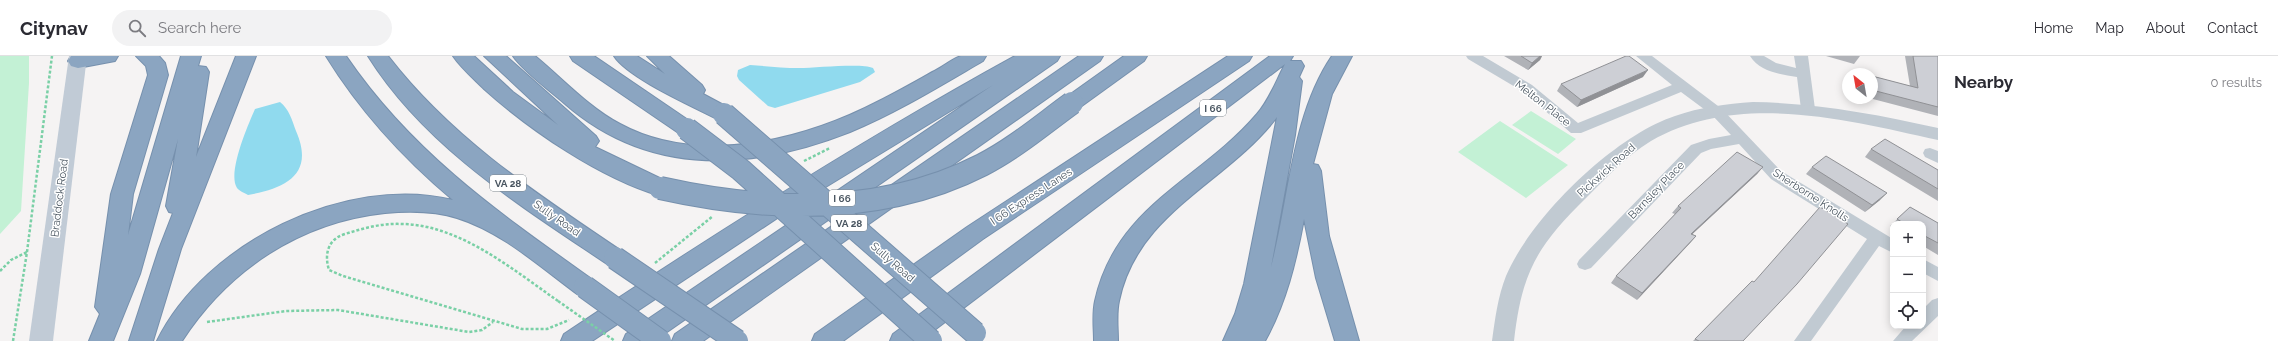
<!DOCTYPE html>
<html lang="en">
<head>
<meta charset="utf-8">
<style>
  :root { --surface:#fff; --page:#f2f2f3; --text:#2b2b33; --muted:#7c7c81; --line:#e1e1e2 }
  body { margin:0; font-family:Raleway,sans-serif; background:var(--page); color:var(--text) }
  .controls { position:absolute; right:12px; bottom:12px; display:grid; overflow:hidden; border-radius:8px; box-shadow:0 2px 10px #0003 }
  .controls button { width:36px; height:36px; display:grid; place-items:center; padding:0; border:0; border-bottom:1px solid var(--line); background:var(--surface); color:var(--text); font:20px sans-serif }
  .compass { position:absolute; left:1842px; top:12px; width:36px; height:36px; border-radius:50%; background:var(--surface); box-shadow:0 2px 10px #0003; rotate:329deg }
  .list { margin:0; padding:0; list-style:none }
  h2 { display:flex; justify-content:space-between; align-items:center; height:52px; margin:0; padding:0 16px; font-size:17px }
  h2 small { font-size:13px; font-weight:400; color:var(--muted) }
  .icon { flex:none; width:22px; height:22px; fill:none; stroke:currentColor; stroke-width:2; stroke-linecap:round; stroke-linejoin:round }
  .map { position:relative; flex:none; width:1938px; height:285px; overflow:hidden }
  header { display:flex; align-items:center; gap:24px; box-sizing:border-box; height:56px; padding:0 20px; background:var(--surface); border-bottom:1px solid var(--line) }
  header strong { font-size:19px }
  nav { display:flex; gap:22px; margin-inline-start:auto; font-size:14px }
  .search { width:280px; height:36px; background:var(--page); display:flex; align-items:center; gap:10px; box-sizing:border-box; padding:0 14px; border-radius:22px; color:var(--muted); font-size:15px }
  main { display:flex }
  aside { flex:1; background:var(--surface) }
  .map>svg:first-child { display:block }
  .green { fill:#c3f1d5 }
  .water { fill:#90daee }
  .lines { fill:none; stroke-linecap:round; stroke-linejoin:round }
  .motorway-casing { stroke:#7690ad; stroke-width:2 }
  .path { stroke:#7ad0a6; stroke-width:2.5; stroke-dasharray:3 2; stroke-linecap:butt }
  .minor { fill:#c1cad2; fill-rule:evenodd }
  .tertiary { fill:#c1cad2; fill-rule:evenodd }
  .secondary { fill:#c1cbd6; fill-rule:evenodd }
  .motorway { fill:#8ba5c1; fill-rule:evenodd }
  .motorway-bridge-casing { stroke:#7690ad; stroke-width:24; stroke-linecap:butt }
  .path-bridge { stroke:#7ad0a6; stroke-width:2.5; stroke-dasharray:3 2; stroke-linecap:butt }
  .motorway-bridge { stroke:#8ba5c1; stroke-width:22 }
  .wall { fill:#b0b2b7 }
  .shaded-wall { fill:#909195 }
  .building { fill:#cdcfd5; stroke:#909195 }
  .labels { text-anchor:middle; stroke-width:3; stroke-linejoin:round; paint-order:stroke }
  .shield { fill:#fff; stroke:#808990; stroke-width:1 }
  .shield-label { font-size:10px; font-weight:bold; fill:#4a5661 }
  .street-label { font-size:11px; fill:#4a5661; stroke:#fff }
</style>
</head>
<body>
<header>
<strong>Citynav</strong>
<div class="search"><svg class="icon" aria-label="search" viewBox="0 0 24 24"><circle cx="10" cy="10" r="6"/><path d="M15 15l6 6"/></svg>Search here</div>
<nav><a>Home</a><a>Map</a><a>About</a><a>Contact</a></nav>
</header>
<main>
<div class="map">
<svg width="1938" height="285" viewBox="0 0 1938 285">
  <rect width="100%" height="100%" fill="#f5f3f3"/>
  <!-- green -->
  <path class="green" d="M0,0h29v27l-8,128 -21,23z
    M1531,55l45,28 -18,15 -46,-29z
    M1500,65l68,44 -42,33 -68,-46z"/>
  <!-- water -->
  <path class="water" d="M750,9c16,1 33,3 49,3 17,0 63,-5 74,0l2,4 -15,10 -85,26 -7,-2 -29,-26 -2,-4 1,-6z
    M280,46c9,7 12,18 16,29 19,43 -10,57 -48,64 -3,-2 -9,-4 -11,-7 -10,-15 11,-63 18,-79z"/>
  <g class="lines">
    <!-- motorway casing -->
    <g class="motorway-casing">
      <path id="motorway" d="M71,0h47l-3,5 -37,7 -7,-2 -3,-5z
        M136,0h23l6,7 3,12 -35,119 -5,41 53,-179h20l-3,10 8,1 3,5 -13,85 40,-101h20l-75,193 -28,92h-24l30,-92 14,-36 -4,-1 -3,-6 12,-67 -38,135 -27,67h-24l11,-27 -5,-7 16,-113 37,-119 -2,-9z
        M326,0h20c66,97 153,157 247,224l4,7 -4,7 -8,3 -8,-3c-38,-28 -75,-62 -120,-76 -22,-7 -49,-7 -72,-5 -85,9 -157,57 -203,128h-25c48,-98 189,-167 296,-141 -50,-42 -93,-89 -127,-144z
        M368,0h20c64,83 149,138 235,196l4,6 -4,6 -8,3 -8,-3c-86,-58 -182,-117 -239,-208z
        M453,0h21l39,36 45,33 -74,-69h22l90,80 3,5 -4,6 73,35 3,6 -3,6 -8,2c-60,-18 -129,-65 -176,-107 -10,-10 -23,-21 -31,-33z
        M513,0h22c28,23 53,51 85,68 79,43 184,16 259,-23 20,-10 39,-21 59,-32 7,-4 16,-11 23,-13 8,0 17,0 25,0l-3,5c-43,25 -87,52 -133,71 -99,39 -202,45 -286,-29 -14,-12 -42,-33 -51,-47z
        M570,0h24l100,68 3,5 -3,5 -7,2 -7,-2 -107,-73z
        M614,0h23l28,18 -18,-18h22l33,29 3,5 -2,4 28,15 3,5 -3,5 -7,2 -7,-2c-25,-13 -89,-41 -103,-63z
        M1015,0h45l-3,5 -403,280h-31l3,-7 367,-249 -187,114 -214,142h-31l3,-7c147,-98 296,-193 451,-278z
        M1079,0h24l-3,5 -397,280h-31l3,-7z
        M1124,0h23l-3,5 -65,47 -7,2 -7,-2 -3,-5 3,-5z
        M1228,0h24l-3,5 -266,178 -140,102h-31l3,-7 152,-107z
        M1270,0h23l-3,5h11l3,5 -5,11 3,4 -7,54 -24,132c18,-67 21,-153 61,-211h20l-20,38 -19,70 5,1 3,6 8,65 30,105h-24l-19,-63 -12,-59c-8,43 -18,84 -39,122h-42l12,-27 9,-30 33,-167c-50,66 -140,95 -158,184 -3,13 -1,27 -1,40h-24c0,-13 -2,-27 1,-40 21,-96 105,-120 162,-187 13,-15 19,-33 28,-50l-365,277h-30l3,-7z"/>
    </g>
    <!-- path -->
    <path class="path" d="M804,105l26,-13
      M655,207l58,-47
      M0,215l11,-11 16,-8
      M558,245c-46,-32 -98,-76 -156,-77 -20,-1 -38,4 -57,10 -17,5 -21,20 -16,36l14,6 179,53h25l22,-9
      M207,266l79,-11 52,-1 131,22 13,-2 11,-8
      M13,285l14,-89 25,-196"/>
    <!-- minor -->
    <path class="minor" d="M1466,0h17l49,29 46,38 94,-38 -36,-29h16l70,53 59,62 112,68v14l-14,-7 -68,95h-17l73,-102 -96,-60 -32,-35 -28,5 -10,4 -110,115 -6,2 -6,-2 -2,-4 2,-4 112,-115 18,-6 22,-4 -19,-20 -31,-23 -100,41h-10l-49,-42 -54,-32z
      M1750,0h14l12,7 20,5 -2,-12h14l7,53 -2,3h-10l-2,-3 -4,-32c-17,-3 -37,-5 -47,-21z
      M1930,92l8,3v12l-13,-6 -2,-4 2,-4z
      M1923,203l15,8v14l-15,-8z
      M1938,242v18l-26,25h-19l13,-15h17v-17l9,-9z"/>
    <!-- tertiary -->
    <path class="tertiary" d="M1753,46c63,1 123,12 185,26v12c-91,-20 -200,-49 -287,1 -25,15 -44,36 -64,56 -50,49 -65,74 -73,144h-22c3,-22 6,-45 14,-65 25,-59 108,-140 169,-160 25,-9 51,-12 78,-14z"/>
    <!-- secondary -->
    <path class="secondary" d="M69,0h18l-34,285h-24z"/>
    <!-- motorway -->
    <use href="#motorway" class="motorway"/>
    <!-- motorway-bridge casing -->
    <g class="motorway-bridge-casing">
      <path id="motorway-bridge" d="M724,58l251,219
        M687,73l54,41 190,171
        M660,132c107,24 222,28 322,-23 33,-17 61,-41 90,-62
        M615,202l122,83
        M585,231l75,54"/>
    </g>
    <!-- path-bridge -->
    <path class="path-bridge" d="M558,245l57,40"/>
    <!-- motorway-bridge -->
    <use href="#motorway-bridge" class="motorway-bridge"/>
  </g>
  <!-- wall -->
  <path class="wall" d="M1504,0h38l-2,4 -12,10z
    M1826,0h34l-6,8z
    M1905,0h33v60l-69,-18h3v-22l38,10z
    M1643,21l-66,30 -20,-16 4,-7z
    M1871,93l67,21v31l-73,-44z
    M1763,111l-6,7 -65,60 4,2 -6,7 -53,57 -26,-17 5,-7 59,-62 -3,-1 6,-7z
    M1812,111l68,33 -15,12 -59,-38z
    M1910,151l28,16v32l-15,-9v-22h-30v4l-3,-2z
    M1752,225l-9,60h-50z"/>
  <!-- shaded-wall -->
  <path class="shaded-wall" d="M1540,0h2l-2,4 -12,10 4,-7z
    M1648,14l-5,7 -66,30 4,-7z
    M1763,111l-6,7 -72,67 6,-7z
    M1887,137l-7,7 -15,12 7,-7z
    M1696,180l-6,7 -53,57 5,-7z"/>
  <!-- building -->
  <path class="building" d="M1521,0h19l-8,7z
    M1626,0h3l19,14 -67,30 -20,-16z
    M1913,0h25v51l-66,-17v-14l46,12z
    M1857,16l9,2h-8z
    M1885,83l53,31v19l-67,-40z
    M1737,96l26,15 -72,67 5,2 -54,57 -26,-17 65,-68 -3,-2z
    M1826,100l61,37 -15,12 -60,-38z
    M1820,151l28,17 -51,60 -54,57h-44l-4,-2 57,-58 2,1z
    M1910,151l28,16v20l-15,-8v-11h-18l-8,-5z"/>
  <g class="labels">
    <!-- shield labels -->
    <g class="shield">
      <rect x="1200" y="44" width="26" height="16" rx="3"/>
      <rect x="490" y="119" width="36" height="16" rx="3"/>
      <rect x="829" y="134" width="26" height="16" rx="3"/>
      <rect x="831" y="159" width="36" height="16" rx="3"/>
    </g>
    <g class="shield-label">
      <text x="1213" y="56">I 66</text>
      <text x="508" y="131">VA 28</text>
      <text x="842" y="146">I 66</text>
      <text x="849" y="171">VA 28</text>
    </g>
    <!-- street labels -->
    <g class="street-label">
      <text transform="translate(1543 47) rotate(38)" y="4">Melton Place</text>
      <text transform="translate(1606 114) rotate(-42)" y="4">Pickwick Road</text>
      <text transform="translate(1656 134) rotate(-46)" y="4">Barnsley Place</text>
      <text transform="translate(1811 139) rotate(33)" y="4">Sherborne Knolls</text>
      <text transform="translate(1031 140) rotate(-33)" y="4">I 66 Express Lanes</text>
      <text transform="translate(59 142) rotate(-83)" y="4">Braddock Road</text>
      <text transform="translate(557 162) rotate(35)" y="4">Sully Road</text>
      <text transform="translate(893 206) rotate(41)" y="4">Sully Road</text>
    </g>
  </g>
</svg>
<div class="controls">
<button>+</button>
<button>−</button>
<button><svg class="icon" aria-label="locate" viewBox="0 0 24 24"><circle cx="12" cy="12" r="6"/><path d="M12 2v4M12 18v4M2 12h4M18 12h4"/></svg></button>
</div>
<svg class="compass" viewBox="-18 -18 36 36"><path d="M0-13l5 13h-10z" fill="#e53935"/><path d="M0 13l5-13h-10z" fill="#7c7c81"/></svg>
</div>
<aside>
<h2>Nearby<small>0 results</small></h2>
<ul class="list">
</ul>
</aside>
</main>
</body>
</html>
